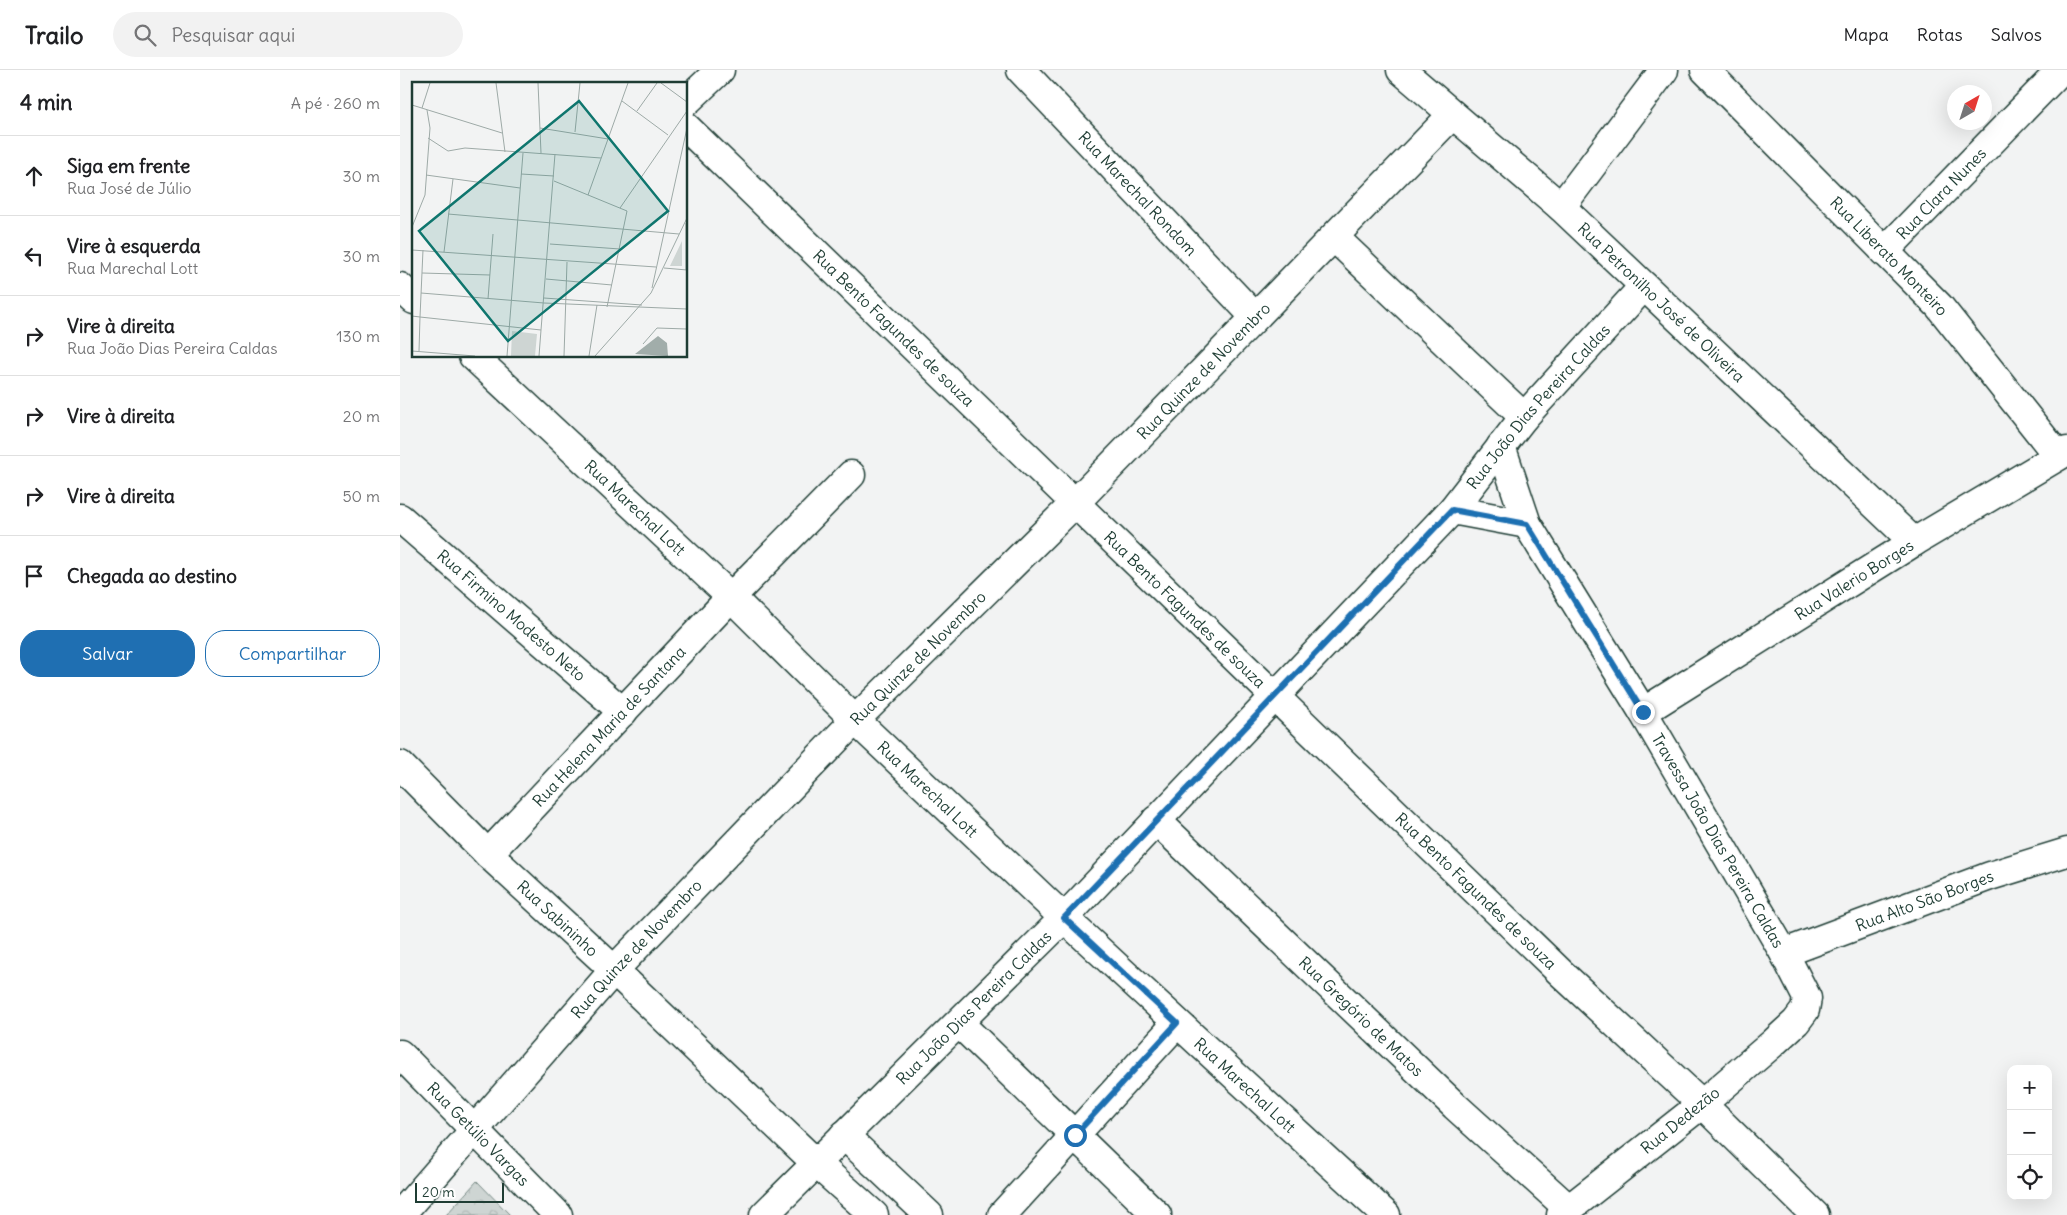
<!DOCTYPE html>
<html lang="pt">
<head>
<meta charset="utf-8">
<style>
  :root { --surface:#fff; --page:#f2f2f2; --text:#202124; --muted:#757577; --line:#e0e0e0; --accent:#1f6fb2 }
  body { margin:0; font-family:Delius,sans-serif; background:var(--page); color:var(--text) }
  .controls { position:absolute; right:15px; bottom:15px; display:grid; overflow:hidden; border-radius:10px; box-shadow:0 5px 20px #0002 }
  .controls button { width:45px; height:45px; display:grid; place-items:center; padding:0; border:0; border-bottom:1px solid var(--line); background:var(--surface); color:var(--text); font:25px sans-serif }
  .compass { position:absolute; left:1547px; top:15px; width:45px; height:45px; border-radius:50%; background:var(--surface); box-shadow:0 5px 20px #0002; rotate:39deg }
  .scale { position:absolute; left:15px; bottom:12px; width:89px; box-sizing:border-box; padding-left:5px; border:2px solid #1f3d34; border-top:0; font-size:14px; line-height:18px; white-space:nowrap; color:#1f3d34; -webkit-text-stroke:4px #fff; paint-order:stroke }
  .stop { position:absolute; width:15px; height:15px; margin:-11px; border:4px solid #1f6fb2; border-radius:50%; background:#fff }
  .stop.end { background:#1f6fb2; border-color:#fff; box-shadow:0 1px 5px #0008 }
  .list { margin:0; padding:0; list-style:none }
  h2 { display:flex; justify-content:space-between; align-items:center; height:65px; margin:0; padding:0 20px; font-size:21px }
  h2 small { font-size:16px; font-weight:400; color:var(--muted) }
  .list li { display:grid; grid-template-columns:32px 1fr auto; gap:15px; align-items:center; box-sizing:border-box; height:80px; padding:0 20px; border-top:1px solid var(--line) }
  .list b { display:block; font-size:19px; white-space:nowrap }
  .list p { margin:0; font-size:16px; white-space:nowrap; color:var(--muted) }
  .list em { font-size:16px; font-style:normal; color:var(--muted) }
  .actions { display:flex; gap:10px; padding:15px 20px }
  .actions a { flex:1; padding:11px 0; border:1px solid var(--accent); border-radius:20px; text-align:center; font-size:18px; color:var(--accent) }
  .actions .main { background:var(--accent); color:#fff }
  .icon { flex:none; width:28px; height:28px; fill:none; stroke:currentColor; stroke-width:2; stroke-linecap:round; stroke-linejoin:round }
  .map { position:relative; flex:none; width:1667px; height:1145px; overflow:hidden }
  header { display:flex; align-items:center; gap:30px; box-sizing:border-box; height:70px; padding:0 25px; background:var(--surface); border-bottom:1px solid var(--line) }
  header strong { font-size:24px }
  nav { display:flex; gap:28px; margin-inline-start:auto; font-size:18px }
  .search { width:350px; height:45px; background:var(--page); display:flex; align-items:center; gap:12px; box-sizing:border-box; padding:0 18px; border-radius:28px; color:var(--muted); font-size:19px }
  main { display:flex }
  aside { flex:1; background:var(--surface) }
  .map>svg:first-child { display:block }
  .park { fill:url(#park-crowns); stroke:#768984 }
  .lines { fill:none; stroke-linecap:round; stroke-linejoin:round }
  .minor-casing { stroke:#1f3d34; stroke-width:31 }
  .secondary-casing { stroke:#1f3d34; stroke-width:31 }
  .minor { stroke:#fff; stroke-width:28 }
  .secondary { stroke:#fff; stroke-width:28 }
  .route { stroke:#1f6fb2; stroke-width:6 }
  .labels { text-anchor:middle; stroke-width:4; stroke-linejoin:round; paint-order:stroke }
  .street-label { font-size:16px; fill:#1f3d34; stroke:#fff }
  .inset-road { fill:none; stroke:#9eaaa7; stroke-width:1 }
  .view { fill:#0f766e; fill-opacity:0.15; stroke:#0f766e; stroke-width:2.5 }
  .inset-edge { fill:none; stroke:#1f3d34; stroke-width:2.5 }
</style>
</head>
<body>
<header>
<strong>Trailo</strong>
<div class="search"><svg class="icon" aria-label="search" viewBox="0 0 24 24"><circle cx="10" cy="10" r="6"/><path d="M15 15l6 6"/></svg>Pesquisar aqui</div>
<nav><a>Mapa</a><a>Rotas</a><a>Salvos</a></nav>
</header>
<main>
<aside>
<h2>4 min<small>A pé · 260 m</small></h2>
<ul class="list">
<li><svg class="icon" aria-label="ahead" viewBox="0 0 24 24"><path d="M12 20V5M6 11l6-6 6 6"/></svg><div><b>Siga em frente</b><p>Rua José de Júlio</p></div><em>30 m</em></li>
<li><svg class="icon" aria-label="left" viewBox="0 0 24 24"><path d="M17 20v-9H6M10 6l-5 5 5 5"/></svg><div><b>Vire à esquerda</b><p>Rua Marechal Lott</p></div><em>30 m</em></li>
<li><svg class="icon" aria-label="right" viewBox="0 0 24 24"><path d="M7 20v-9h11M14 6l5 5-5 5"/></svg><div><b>Vire à direita</b><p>Rua João Dias Pereira Caldas</p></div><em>130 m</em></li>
<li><svg class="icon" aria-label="right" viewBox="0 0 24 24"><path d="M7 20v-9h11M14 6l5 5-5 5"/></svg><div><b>Vire à direita</b></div><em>20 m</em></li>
<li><svg class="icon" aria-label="right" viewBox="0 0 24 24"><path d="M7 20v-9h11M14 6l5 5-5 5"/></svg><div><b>Vire à direita</b></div><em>50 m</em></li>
<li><svg class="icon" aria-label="arrive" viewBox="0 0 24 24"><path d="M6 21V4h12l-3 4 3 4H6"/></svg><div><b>Chegada ao destino</b></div></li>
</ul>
<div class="actions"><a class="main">Salvar</a><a>Compartilhar</a></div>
</aside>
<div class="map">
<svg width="1667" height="1145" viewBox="0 0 1667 1145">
  <defs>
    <pattern id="park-crowns" width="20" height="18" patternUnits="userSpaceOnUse" patternTransform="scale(1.25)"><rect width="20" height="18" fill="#ced5d3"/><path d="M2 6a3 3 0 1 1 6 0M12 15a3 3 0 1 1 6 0" fill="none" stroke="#b0b8b6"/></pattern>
  </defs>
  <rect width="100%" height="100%" fill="#f2f3f3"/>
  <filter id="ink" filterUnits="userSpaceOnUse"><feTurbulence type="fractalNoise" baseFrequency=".02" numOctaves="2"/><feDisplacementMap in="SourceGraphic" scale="10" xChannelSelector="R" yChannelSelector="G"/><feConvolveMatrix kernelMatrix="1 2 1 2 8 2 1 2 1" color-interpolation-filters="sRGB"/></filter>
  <g filter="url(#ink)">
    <!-- park -->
    <path class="park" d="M77,1111l33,34h-64z"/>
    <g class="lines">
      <!-- minor casing -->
      <g class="minor-casing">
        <g id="minor">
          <path id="s1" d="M621,0l234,247"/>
          <path id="s2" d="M1001,0l160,137 353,335"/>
          <path id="s3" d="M1305,0l234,236 119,150"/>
          <path d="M286,32l34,-32"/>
          <path id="s4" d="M286,57l875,846 141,131 113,111"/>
          <path d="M1161,137l103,-137"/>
          <path d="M934,167l190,180"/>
          <path id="s5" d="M1484,182l177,-182"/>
          <path d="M0,217l14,13"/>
          <path id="s6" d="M73,286l258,241 124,123 209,198 322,297"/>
          <path id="s7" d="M1101,376l26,78 116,188 141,241 23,45 -2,12 -9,12 -24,22 -70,60 -141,111"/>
          <path d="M1052,440l75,14"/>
          <path id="s8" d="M0,448l223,194"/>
          <path id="s9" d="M1243,642l271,-170 153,-91"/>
          <path id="s10" d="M0,695l88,89 126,116 202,193 58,52"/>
          <path id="s11" d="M756,750l299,286 114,103"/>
          <path id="s12" d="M88,784l243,-257 120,-122"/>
          <path id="s13" d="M1384,883l206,-77 77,-24"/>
          <path d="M559,953l198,192"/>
          <path d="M444,1065l85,80"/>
          <path id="s14" d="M0,1145l214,-245 241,-250 220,-217 377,-388"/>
          <path id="s15" d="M364,1145l300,-297 388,-408 72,-93 120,-131"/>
          <path d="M602,1145l175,-192"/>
        </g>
      </g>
      <!-- secondary casing -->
      <g class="secondary-casing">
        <g id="secondary">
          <path id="s16" d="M0,984l158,161"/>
        </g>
      </g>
      <!-- minor -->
      <use href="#minor" class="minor"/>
      <!-- secondary -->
      <use href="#secondary" class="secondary"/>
    </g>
  </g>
  <g class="lines" filter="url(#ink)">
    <!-- route -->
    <path class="route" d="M675,1065l102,-112 -113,-105 388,-408 75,14 116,188"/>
  </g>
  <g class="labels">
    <!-- street labels -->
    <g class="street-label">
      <text dy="6" stroke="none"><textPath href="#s5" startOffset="82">Rua Clara Nunes</textPath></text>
      <text dy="6" stroke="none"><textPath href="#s1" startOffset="170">Rua Marechal Rondom</textPath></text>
      <text dy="6" stroke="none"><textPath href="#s3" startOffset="262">Rua Liberato Monteiro</textPath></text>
      <text dy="6" stroke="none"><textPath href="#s2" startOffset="349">Rua Petronilho José de Oliveira</textPath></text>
      <text dy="6" stroke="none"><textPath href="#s4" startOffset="289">Rua Bento Fagundes de souza</textPath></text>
      <text dy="6" stroke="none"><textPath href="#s14" startOffset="1166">Rua Quinze de Novembro</textPath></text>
      <text dy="6" stroke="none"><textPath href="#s15" startOffset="1120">Rua João Dias Pereira Caldas</textPath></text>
      <text dy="6" stroke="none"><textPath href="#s6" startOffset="222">Rua Marechal Lott</textPath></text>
      <text dy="6" stroke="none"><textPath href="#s9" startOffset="249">Rua Valerio Borges</textPath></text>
      <text dy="6" stroke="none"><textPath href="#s4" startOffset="694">Rua Bento Fagundes de souza</textPath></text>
      <text dy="6" stroke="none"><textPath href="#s8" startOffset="148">Rua Firmino Modesto Neto</textPath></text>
      <text dy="6" stroke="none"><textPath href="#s14" startOffset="761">Rua Quinze de Novembro</textPath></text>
      <text dy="6" stroke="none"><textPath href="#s12" startOffset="176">Rua Helena Maria de Santana</textPath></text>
      <text dy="6" stroke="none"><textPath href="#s6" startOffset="628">Rua Marechal Lott</textPath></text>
      <text dy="6" stroke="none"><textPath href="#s7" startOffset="452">Travessa João Dias Pereira Caldas</textPath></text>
      <text dy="6" stroke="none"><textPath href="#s4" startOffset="1099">Rua Bento Fagundes de souza</textPath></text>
      <text dy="6" stroke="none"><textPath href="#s13" startOffset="150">Rua Alto São Borges</textPath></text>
      <text dy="6" stroke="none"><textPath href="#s10" startOffset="220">Rua Sabininho</textPath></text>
      <text dy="6" stroke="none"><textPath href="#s14" startOffset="356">Rua Quinze de Novembro</textPath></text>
      <text dy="6" stroke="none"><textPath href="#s15" startOffset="295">Rua João Dias Pereira Caldas</textPath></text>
      <text dy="6" stroke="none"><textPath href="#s11" startOffset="284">Rua Gregório de Matos</textPath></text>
      <text dy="6" stroke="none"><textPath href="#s6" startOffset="1062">Rua Marechal Lott</textPath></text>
      <text transform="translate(1280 1050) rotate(-39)" y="6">Rua Dedezão</text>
      <text dy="6" stroke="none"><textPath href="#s16" startOffset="112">Rua Getúlio Vargas</textPath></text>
    </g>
  </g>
  <!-- overview -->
  <g transform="translate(12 12)">
    <rect width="275" height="275" fill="#f2f3f3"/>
    <path d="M270,159v25h-12zM100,249l25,3 -2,22h-24z" fill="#ced5d3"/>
    <path d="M246,254l9,7 1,13 -33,-2z" fill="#a1adaa"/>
    <path class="inset-road" d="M84,1l9,69M126,1l3,70M249,1l26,19M210,19l46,34M0,23l90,28M10,26l8,-25M225,29l20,-28M128,46l68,11M163,50l5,-49M16,56l20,13 17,-3 136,10M109,92l33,2M14,93l94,13M142,99l73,30 -20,96M176,113l40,-112M208,126l67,-97M36,132l231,20M0,145l13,-32 5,-67 -3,-18M138,162l70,5M0,168l244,17M32,170l9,-73M252,186l23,2M274,188v-47M10,191l68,2M134,197l66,6M240,206l35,-160M9,211l123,10 143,6M132,216l98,7M76,217l5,-65M0,234l8,1 3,-67M129,248l14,-176M231,262l14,-16 30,1M0,269l63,5M7,269l1,-34 121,13 -2,26M95,274l16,-203M152,274l3,-94M177,274l8,-51M183,274l56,-63 36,-75"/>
    <path class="view" d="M167,19l89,110 -160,130 -89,-110z"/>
    <rect width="275" height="275" class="inset-edge"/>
  </g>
</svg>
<div class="controls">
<button>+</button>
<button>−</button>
<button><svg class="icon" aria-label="locate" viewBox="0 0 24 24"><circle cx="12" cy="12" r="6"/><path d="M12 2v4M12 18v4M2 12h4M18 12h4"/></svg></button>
</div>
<svg class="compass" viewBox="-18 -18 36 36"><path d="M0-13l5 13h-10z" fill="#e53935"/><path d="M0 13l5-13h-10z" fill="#757577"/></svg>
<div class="scale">20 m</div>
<div class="stop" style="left:675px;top:1065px"></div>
<div class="stop end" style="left:1243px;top:642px"></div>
</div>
</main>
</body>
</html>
